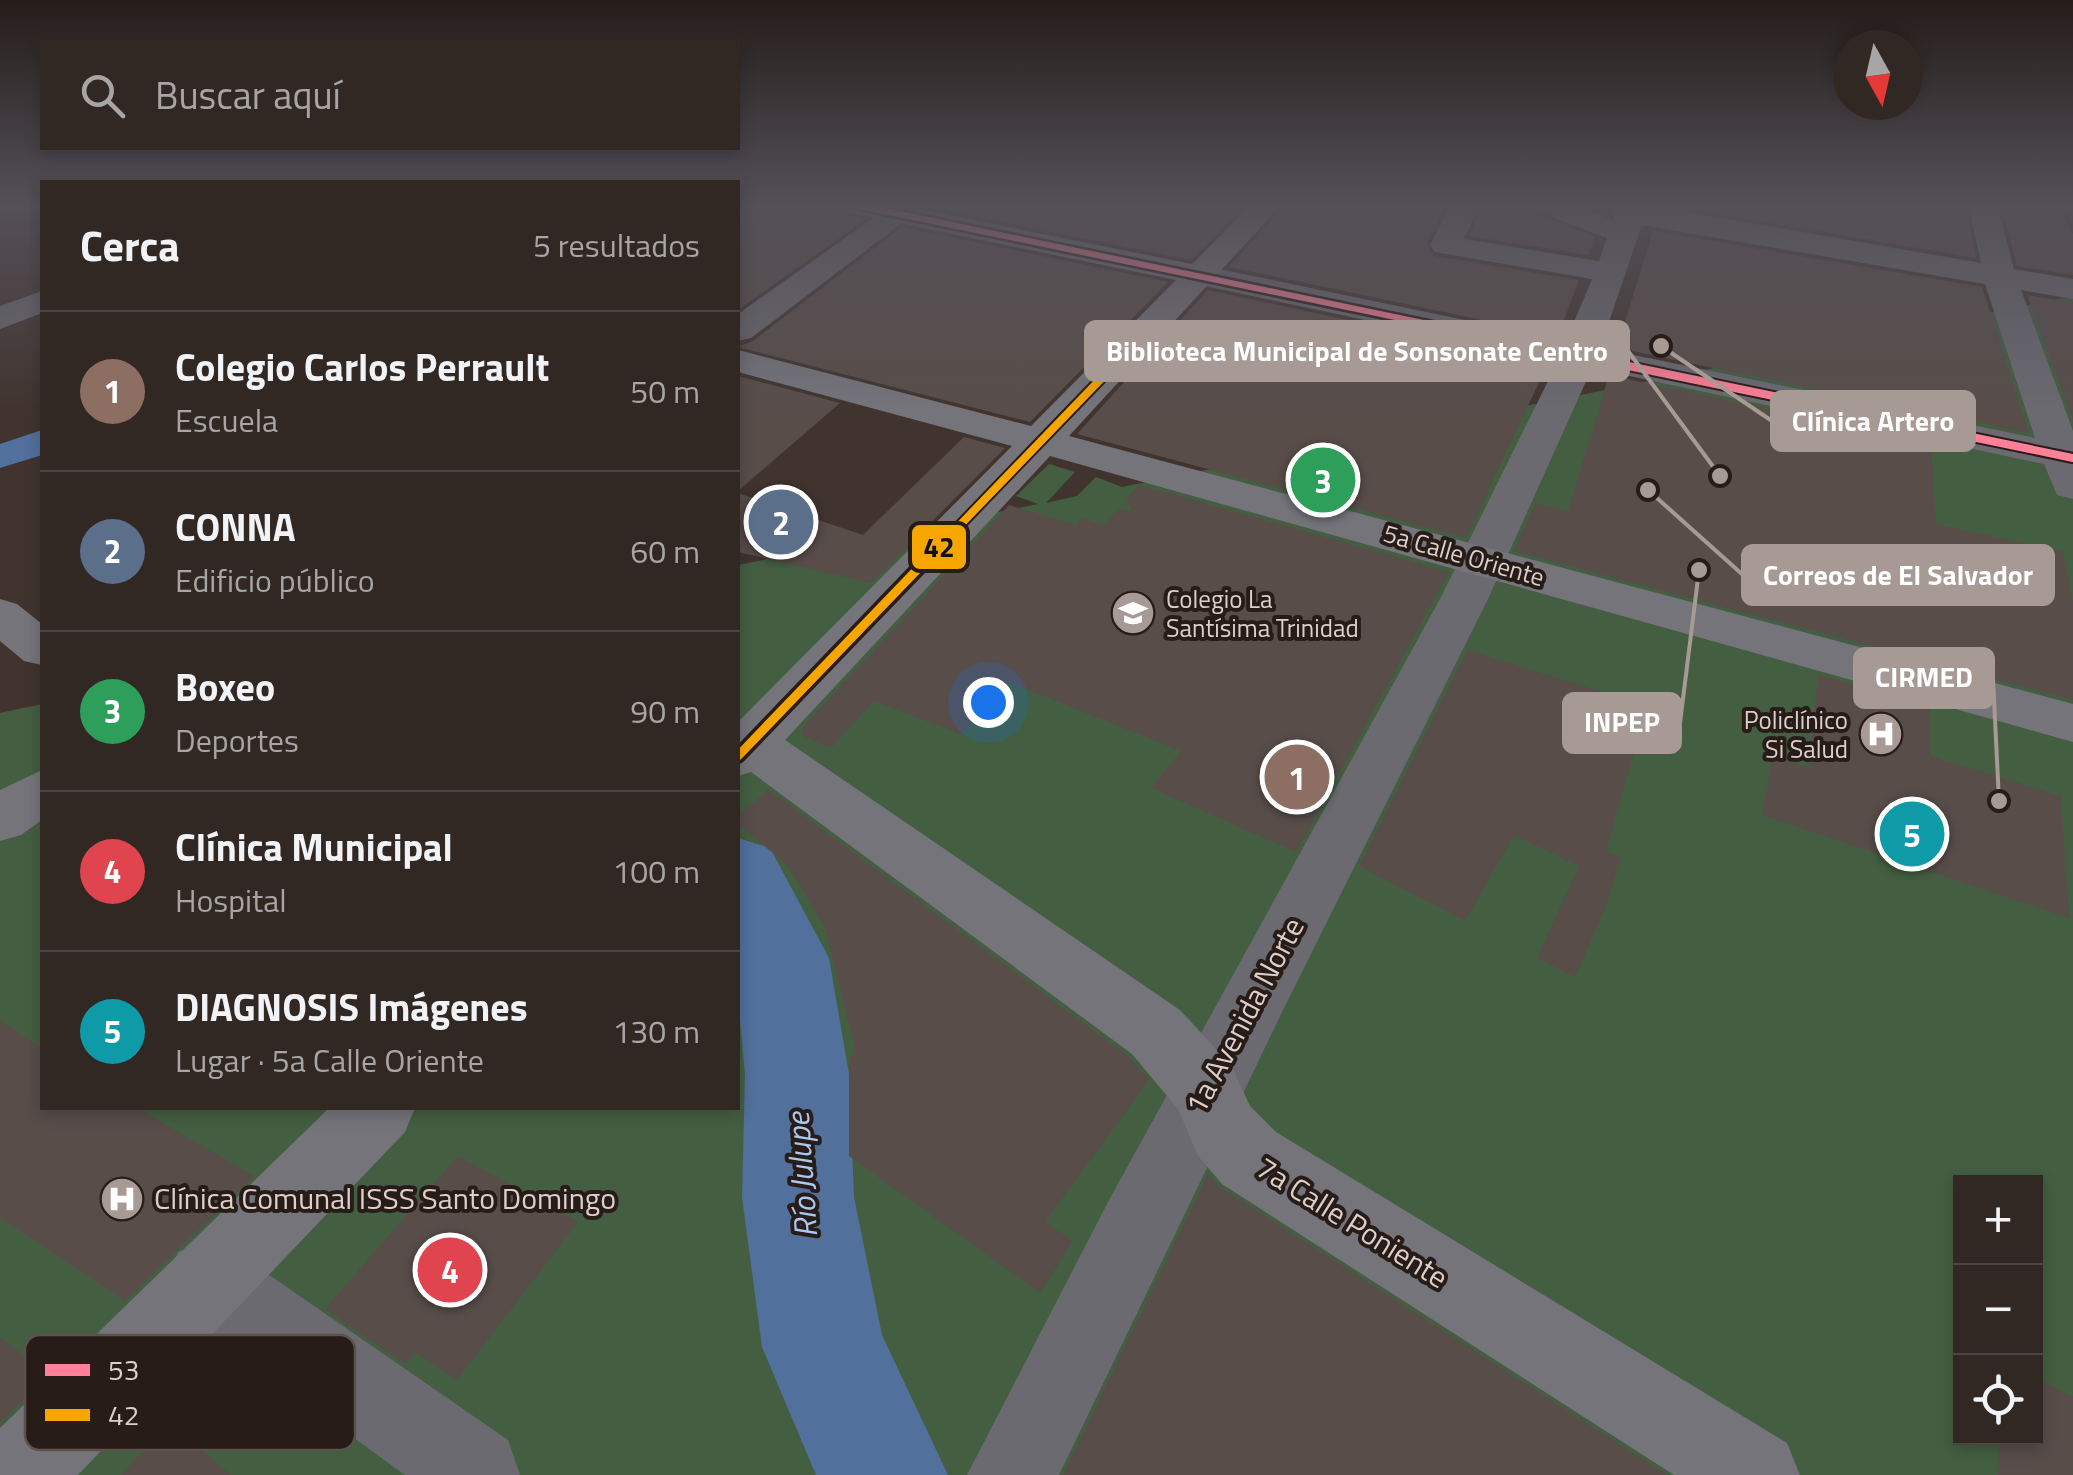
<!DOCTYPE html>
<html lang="es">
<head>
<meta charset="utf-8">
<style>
  :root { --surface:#312723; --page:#392f2b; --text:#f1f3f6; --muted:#a8a5a6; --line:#4c4441; --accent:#db2777 }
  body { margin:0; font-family:"Titillium Web",sans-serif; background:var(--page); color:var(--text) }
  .controls { position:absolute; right:30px; bottom:30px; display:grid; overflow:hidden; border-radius:0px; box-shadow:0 5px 15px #0003 }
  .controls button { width:90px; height:90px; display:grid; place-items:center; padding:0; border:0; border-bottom:2px solid var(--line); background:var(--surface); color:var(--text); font:50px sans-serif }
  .compass { position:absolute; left:1833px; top:30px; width:90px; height:90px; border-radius:50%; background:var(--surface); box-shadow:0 5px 15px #0003; rotate:172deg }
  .you { position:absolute; left:988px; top:702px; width:35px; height:35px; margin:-25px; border:8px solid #fff; border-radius:50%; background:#1a73e8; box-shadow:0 0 0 15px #1a73e833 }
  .badge { display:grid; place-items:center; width:65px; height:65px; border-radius:50%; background:var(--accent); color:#fff; font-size:32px; font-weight:700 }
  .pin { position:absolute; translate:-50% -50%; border:5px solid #fff; box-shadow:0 2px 10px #0006 }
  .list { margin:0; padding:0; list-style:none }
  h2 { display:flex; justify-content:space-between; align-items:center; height:130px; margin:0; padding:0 40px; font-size:42px }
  h2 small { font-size:32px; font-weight:400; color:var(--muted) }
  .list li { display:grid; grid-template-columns:65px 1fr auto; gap:30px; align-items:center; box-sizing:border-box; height:160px; padding:0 40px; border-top:2px solid var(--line) }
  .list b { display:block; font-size:38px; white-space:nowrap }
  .list p { margin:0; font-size:32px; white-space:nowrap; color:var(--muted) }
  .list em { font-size:32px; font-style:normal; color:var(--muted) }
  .icon { flex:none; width:55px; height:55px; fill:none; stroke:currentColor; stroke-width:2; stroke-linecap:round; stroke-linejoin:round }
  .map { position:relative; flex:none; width:2073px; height:1475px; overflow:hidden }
  .search { position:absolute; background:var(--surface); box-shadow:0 5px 15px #0003; left:40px; top:40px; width:700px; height:110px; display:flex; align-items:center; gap:25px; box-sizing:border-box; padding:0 35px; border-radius:0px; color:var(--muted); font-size:38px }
  .panel { position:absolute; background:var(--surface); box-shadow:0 5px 15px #0003; left:40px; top:180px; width:700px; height:930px; border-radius:0px }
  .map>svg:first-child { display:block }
  .green { fill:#445e42; fill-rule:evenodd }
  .water { fill:#52709c }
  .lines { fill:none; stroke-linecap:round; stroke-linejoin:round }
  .river { fill:#52709c; fill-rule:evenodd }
  .building { fill:#584d49 }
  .minor { fill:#6b6a71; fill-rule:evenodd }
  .major { fill:#75747b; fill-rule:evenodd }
  .bus-1-far1-casing { stroke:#271c18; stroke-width:11 }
  .bus-1-casing { stroke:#271c18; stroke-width:12 }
  .bus-2-far2-casing { stroke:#271c18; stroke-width:11 }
  .bus-2-far1-casing { stroke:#271c18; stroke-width:12 }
  .bus-2-casing { stroke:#271c18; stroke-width:16 }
  .bus-1-far1 { stroke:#ff8098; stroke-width:6 }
  .bus-1 { stroke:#ff8098; stroke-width:8 }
  .bus-2-far2 { stroke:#f7a600; stroke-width:6 }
  .bus-2-far1 { stroke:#f7a600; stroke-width:8 }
  .bus-2 { stroke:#f7a600; stroke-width:9 }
  .labels { text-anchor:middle; stroke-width:8; stroke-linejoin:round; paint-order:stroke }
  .street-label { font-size:25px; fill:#decfc9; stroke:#271c18 }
  .poi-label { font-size:25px; fill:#decfc9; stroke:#271c18; text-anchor:start }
  .near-street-label { font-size:30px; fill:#decfc9; stroke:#271c18 }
  .near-poi-label { font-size:30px; fill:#decfc9; stroke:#271c18; text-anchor:start }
  .near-water-label { font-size:32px; font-style:italic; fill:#aac8f3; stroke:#271c18 }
  .key { fill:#271c18; stroke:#5e524d; stroke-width:2.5 }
  .key-label { font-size:28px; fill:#decfc9 }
  .leader { fill:none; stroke:#a79993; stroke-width:4 }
  .callout-dot { fill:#a79993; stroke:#271c18; stroke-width:4 }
  .callout { fill:#a79993; stroke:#a79993; stroke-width:4 }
  .callout-label { font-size:28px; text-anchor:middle; font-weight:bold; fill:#fff }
  .line-badge { stroke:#271c18; stroke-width:4 }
  .pale-badge-label { font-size:28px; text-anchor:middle; font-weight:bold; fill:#111 }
</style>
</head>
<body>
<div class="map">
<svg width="2073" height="1475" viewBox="0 0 2073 1475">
  <rect width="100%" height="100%" fill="#41342f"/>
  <!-- green -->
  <path class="green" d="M2073,296v1179h-2073v-762l42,-9v404h696v-543l300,-61 -22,-8 33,-32 26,8 -29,31 31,-7 19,-19 26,10zM1960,1182h76v256h-76z"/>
  <!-- water -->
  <path class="water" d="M42,430v25l-42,13v-24z"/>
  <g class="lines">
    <!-- river -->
    <path class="river" d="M738,838l32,10 59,110 20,116 5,123 28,138 66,140h-132l-54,-128 -20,-150 3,-123 -7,-75z"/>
  </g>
  <!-- building -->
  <path class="building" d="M738,204h96l15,12 16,4 -127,90z
    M934,204h313l-56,56 -262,-53z
    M1286,204h161l-20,39 7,13 145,24 -21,56 -329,-69z
    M1661,204h304l11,54z
    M2001,204h54l18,30v41l-56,-9z
    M1483,206l66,12 46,19 -7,18 -119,-19z
    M902,227l266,55 -138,140 -292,-75 15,-6z
    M1653,231l329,56 47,146 -412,-85z
    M1208,290l340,73 -82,175 -389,-104z
    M2027,295l46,8v117z
    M1609,375l322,69 5,80 127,28 10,50v98l-559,-149 21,-48 33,8z
    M738,376l102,27 -102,88z
    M964,437l41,11 -134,135 -133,-31v-59l125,42z
    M1139,485l310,87 -153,280 -145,-64 30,-37 -172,-69 -48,52 -87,-33 -43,47 -30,-13v-6l208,-224 67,20 6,-7 21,7 16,-17 14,4 -8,-12z
    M1467,650l180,56 -41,145 15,6 -14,47 -32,73 -38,-19 42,-92 -65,-31 -49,86 -106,-55z
    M1818,675l112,31v50l131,40 8,122 -307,-103 10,-60 37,13z
    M769,790l360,267 20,23 -104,142 28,19 -33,52 -191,-137v-97l7,-7 -31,-125 -38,-62 -49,-41v-9z
    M0,1020l42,28v60h95l117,68 -129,125 -125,-83z
    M458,1156l120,66 -121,158 -43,-28 -9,12 -80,-55z
    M1208,1174l12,13 447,288h-604z
    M0,1337l49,38 -49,48z
    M2036,1378l37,19v78h-75l2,-37h36z
    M169,1423l62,52h-110z"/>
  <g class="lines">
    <!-- minor -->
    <path class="minor" d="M893,204h34l-176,134 -13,3v-27z
      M1451,204h29l-16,35 135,22 8,-23 -53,-20 -4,-6 4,-8h28l-1,4 33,12v-16h28l339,59 -13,-59h29l17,65 59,10v20l-52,-9 52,141v68l-16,-4 -13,-31 -452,-96 -104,231 -203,407 -226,469h-92l141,-273 332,-603 118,-238 -358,-76 -16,-10 16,-10 366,76 26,-62 -157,-27 -5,-7zM1642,225l343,59 50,154 -435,-90z
      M42,291v22l-42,16v-23z
      M207,1240l29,12 272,188 12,35h-115l-227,-165 -12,-29 12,-29z"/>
    <!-- major -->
    <path class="major" d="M837,204h56l299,60 60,-60h30l-213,232 1004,268v38l-1023,-286 -265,284 395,270 51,55 19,41 26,26 511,311 13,32h-126l-452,-291 -24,-28 -20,-47 -46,-55 -381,-282 -13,4v-54l274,-276 -274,-74v-22l293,76 145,-146 -325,-67z
      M0,599l17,5 25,20v41l-18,-4 -24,-20z
      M42,770v50l-21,15 -21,6v-51z
      M329,1108h86l-10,24 -327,343h-78v-47z"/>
    <!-- bus-1-far1 casing -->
    <g class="bus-1-far1-casing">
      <path id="bus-1-far1" d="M851,204l746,155"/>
    </g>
    <!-- bus-1 casing -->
    <g class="bus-1-casing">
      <path id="bus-1" d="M1585,357l488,101"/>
    </g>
    <!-- bus-2-far2 casing -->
    <g class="bus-2-far2-casing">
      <path id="bus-2-far2" d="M1120,359l20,-21"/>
    </g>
    <!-- bus-2-far1 casing -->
    <g class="bus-2-far1-casing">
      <path id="bus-2-far1" d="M934,552l188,-195"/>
    </g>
    <!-- bus-2 casing -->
    <g class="bus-2-casing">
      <path id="bus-2" d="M738,756l198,-206"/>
    </g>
    <!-- bus-1-far1 -->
    <use href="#bus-1-far1" class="bus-1-far1"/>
    <!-- bus-1 -->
    <use href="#bus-1" class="bus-1"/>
    <!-- bus-2-far2 -->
    <use href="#bus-2-far2" class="bus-2-far2"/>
    <!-- bus-2-far1 -->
    <use href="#bus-2-far1" class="bus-2-far1"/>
    <!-- bus-2 -->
    <use href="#bus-2" class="bus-2"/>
  </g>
  <!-- sky -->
  <linearGradient id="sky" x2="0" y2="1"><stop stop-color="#241d1a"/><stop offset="0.5" stop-color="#545058"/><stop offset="1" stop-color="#545058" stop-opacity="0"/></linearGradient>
  <rect width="2073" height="410" fill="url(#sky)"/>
  <!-- icons -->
  <defs>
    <g id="school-disc" transform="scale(2.25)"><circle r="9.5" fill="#a79993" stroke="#271c18"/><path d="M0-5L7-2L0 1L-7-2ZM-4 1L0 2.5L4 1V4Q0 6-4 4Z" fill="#fff"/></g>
    <g id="hospital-disc" transform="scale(2.25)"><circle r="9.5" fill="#a79993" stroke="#271c18"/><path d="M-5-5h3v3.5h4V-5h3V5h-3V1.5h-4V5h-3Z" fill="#fff"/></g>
  </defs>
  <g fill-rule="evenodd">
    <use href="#school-disc" x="1133" y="613"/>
    <use href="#hospital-disc" x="1881" y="734"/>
    <use href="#hospital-disc" x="122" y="1199"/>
  </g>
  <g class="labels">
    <!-- street labels -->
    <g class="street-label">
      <text transform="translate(1464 555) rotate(16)" y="9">5a Calle Oriente</text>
    </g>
    <!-- poi labels -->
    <g class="poi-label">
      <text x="1166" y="608">Colegio La<tspan x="1166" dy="29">Santísima Trinidad</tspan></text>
      <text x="1848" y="729" text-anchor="end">Policlínico<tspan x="1848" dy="29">Si Salud</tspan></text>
    </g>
    <!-- near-street labels -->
    <g class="near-street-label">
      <text transform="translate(1245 1016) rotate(-62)" y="10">1a Avenida Norte</text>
      <text transform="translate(1352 1223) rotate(32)" y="10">7a Calle Poniente</text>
    </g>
    <!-- near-poi labels -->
    <g class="near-poi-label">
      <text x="154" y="1209">Clínica Comunal ISSS Santo Domingo</text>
    </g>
    <!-- near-water labels -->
    <g class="near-water-label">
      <text transform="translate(802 1175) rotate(-94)" y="11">Río Julupe</text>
    </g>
  </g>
  <!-- legend -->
  <rect x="25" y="1335" width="330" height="115" rx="15" class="key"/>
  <rect x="45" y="1364" width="45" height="12" fill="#ff8098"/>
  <rect x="45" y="1409" width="45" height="12" fill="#f7a600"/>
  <g class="key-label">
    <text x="108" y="1380">53</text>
    <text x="108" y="1425">42</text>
  </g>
  <!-- callouts -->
  <path class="leader" d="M1720 476L1628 351M1661 346L1772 421M1648 490L1743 575M1999 801L1993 678M1699 570L1680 723"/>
  <g class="callout-dot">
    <circle cx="1720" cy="476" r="10"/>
    <circle cx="1661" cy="346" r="10"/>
    <circle cx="1648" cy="490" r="10"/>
    <circle cx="1999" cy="801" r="10"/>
    <circle cx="1699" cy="570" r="10"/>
  </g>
  <g class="callout">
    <rect x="1086" y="322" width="542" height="58" rx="10"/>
    <rect x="1772" y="392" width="202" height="58" rx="10"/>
    <rect x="1743" y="546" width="310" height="58" rx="10"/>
    <rect x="1855" y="649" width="138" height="58" rx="10"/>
    <rect x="1564" y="694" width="116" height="58" rx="10"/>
  </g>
  <g class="callout-label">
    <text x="1357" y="361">Biblioteca Municipal de Sonsonate Centro</text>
    <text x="1873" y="431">Clínica Artero</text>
    <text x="1898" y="585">Correos de El Salvador</text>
    <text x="1924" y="687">CIRMED</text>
    <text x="1622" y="732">INPEP</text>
  </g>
  <rect class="line-badge" x="910" y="523" width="58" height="48" rx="10" fill="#f7a600"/>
  <g class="pale-badge-label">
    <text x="939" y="557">42</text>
  </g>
</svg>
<div class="controls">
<button>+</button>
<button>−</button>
<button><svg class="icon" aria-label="locate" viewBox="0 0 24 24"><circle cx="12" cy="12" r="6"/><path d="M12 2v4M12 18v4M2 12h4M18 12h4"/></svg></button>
</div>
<svg class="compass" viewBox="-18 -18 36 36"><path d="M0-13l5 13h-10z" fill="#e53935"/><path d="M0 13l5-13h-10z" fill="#a8a5a6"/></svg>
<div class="you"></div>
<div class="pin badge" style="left:1297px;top:777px;background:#8d6e63">1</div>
<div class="pin badge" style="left:781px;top:522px;background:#5c6f8a">2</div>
<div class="pin badge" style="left:1323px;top:480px;background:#2e9e5b">3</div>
<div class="pin badge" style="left:450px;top:1270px;background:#e0444e">4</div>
<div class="pin badge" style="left:1912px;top:834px;background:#0f9aa8">5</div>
<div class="search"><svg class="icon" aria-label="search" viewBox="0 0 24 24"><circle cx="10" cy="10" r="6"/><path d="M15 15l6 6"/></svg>Buscar aquí</div>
<section class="panel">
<h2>Cerca<small>5 resultados</small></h2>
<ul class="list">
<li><span class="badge" style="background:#8d6e63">1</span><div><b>Colegio Carlos Perrault</b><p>Escuela</p></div><em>50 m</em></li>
<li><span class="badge" style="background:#5c6f8a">2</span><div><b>CONNA</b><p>Edificio público</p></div><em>60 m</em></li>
<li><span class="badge" style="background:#2e9e5b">3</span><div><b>Boxeo</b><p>Deportes</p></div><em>90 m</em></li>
<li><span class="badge" style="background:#e0444e">4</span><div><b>Clínica Municipal</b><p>Hospital</p></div><em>100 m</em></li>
<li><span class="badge" style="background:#0f9aa8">5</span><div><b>DIAGNOSIS Imágenes</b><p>Lugar · 5a Calle Oriente</p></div><em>130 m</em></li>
</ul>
</section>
</div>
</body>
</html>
